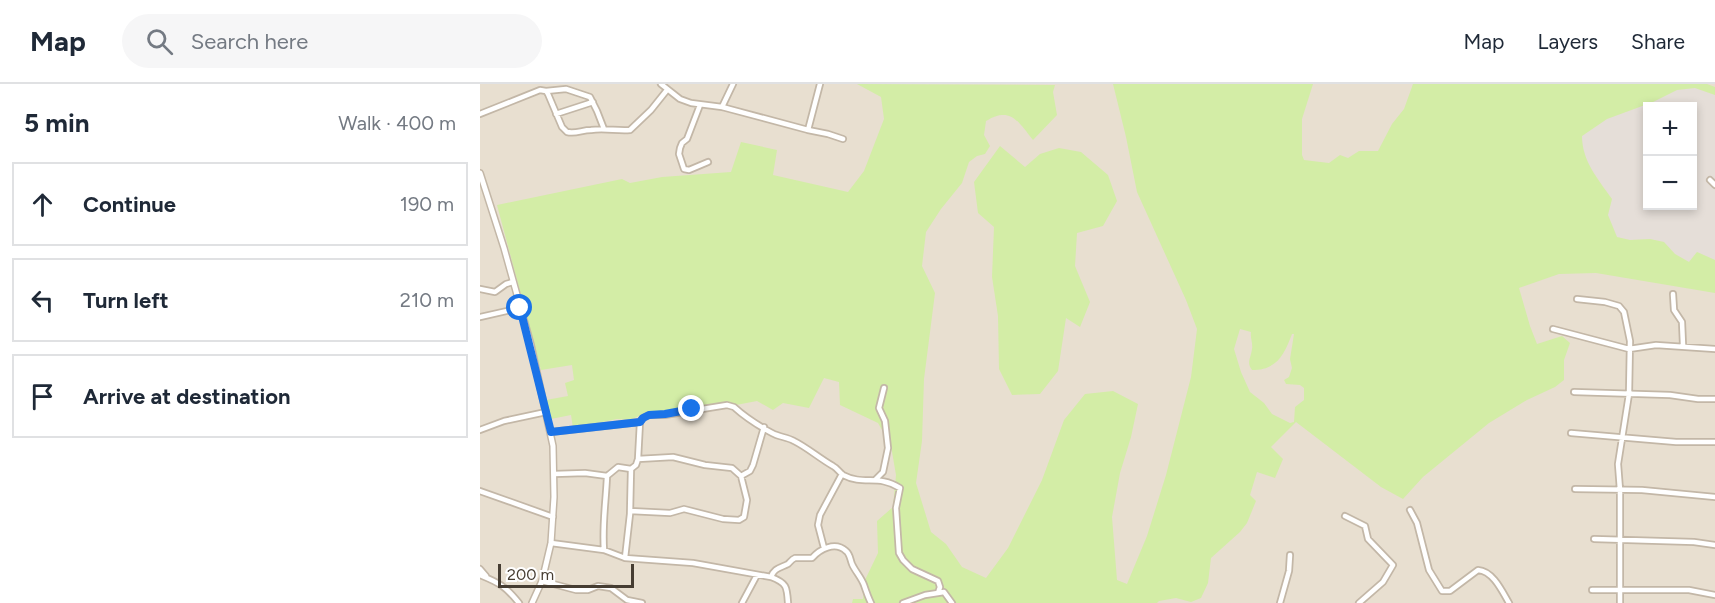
<!DOCTYPE html>
<html lang="en">
<head>
<meta charset="utf-8">
<style>
  :root { --surface:#fff; --page:#f6f6f7; --text:#1f2937; --muted:#747a83; --line:#e0e1e3 }
  body { margin:0; font-family:Figtree,sans-serif; background:var(--page); color:var(--text) }
  .controls { position:absolute; right:18px; top:18px; display:grid; overflow:hidden; border-radius:0px; box-shadow:0 3px 9px #0003 }
  .controls button { width:54px; height:54px; display:grid; place-items:center; padding:0; border:0; border-bottom:2px solid var(--line); background:var(--surface); color:var(--text); font:30px sans-serif }
  .scale { position:absolute; left:18px; bottom:15px; width:136px; box-sizing:border-box; padding-left:6px; border:3px solid #463d32; border-top:0; font-size:16px; line-height:21px; white-space:nowrap; color:#463d32; -webkit-text-stroke:4px #fff; paint-order:stroke }
  .stop { position:absolute; width:18px; height:18px; margin:-14px; border:4px solid #1a73e8; border-radius:50%; background:#fff }
  .stop.end { background:#1a73e8; border-color:#fff; box-shadow:0 2px 6px #0008 }
  .list { margin:0; padding:0; list-style:none }
  h2 { display:flex; justify-content:space-between; align-items:center; height:78px; margin:0; padding:0 24px; font-size:26px }
  h2 small { font-size:20px; font-weight:400; color:var(--muted) }
  .list li { display:grid; grid-template-columns:39px 1fr auto; gap:18px; align-items:center; box-sizing:border-box; height:84px; margin:0 12px 12px; padding:0 12px; border:2px solid var(--line); border-radius:0px }
  .list b { display:block; font-size:22px; white-space:nowrap }
  .list em { font-size:20px; font-style:normal; color:var(--muted) }
  .icon { flex:none; width:33px; height:33px; fill:none; stroke:currentColor; stroke-width:2; stroke-linecap:round; stroke-linejoin:round }
  .map { position:relative; flex:none; width:1235px; height:519px; overflow:hidden }
  header { display:flex; align-items:center; gap:36px; box-sizing:border-box; height:84px; padding:0 30px; background:var(--surface); border-bottom:2px solid var(--line) }
  header strong { font-size:28px }
  nav { display:flex; gap:33px; margin-inline-start:auto; font-size:21px }
  .search { width:420px; height:54px; background:var(--page); display:flex; align-items:center; gap:15px; box-sizing:border-box; padding:0 21px; border-radius:33px; color:var(--muted); font-size:22px }
  main { display:flex }
  aside { flex:1; background:var(--surface) }
  .map>svg:first-child { display:block }
  .residential { fill:#e8dfd0; fill-rule:evenodd }
  .industrial { fill:#e5ded8; fill-rule:evenodd }
  .green { fill:#d3eda6; fill-rule:evenodd }
  .lines { fill:none; stroke-linecap:round; stroke-linejoin:round }
  .minor-casing { stroke:#c3b7a7; stroke-width:8 }
  .tertiary-casing { stroke:#c3b7a7; stroke-width:8 }
  .minor { stroke:#fff; stroke-width:4.5 }
  .tertiary { stroke:#fff; stroke-width:5 }
  .route { stroke:#1a73e8; stroke-width:8 }
</style>
</head>
<body>
<header>
<strong>Map</strong>
<div class="search"><svg class="icon" aria-label="search" viewBox="0 0 24 24"><circle cx="10" cy="10" r="6"/><path d="M15 15l6 6"/></svg>Search here</div>
<nav><a>Map</a><a>Layers</a><a>Share</a></nav>
</header>
<main>
<aside>
<h2>5 min<small>Walk · 400 m</small></h2>
<ul class="list">
<li><svg class="icon" aria-label="ahead" viewBox="0 0 24 24"><path d="M12 20V5M6 11l6-6 6 6"/></svg><div><b>Continue</b></div><em>190 m</em></li>
<li><svg class="icon" aria-label="left" viewBox="0 0 24 24"><path d="M17 20v-9H6M10 6l-5 5 5 5"/></svg><div><b>Turn left</b></div><em>210 m</em></li>
<li><svg class="icon" aria-label="arrive" viewBox="0 0 24 24"><path d="M6 21V4h12l-3 4 3 4H6"/></svg><div><b>Arrive at destination</b></div></li>
</ul>
</aside>
<div class="map">
<svg width="1235" height="519" viewBox="0 0 1235 519">
  <rect width="100%" height="100%" fill="#f4ede3"/>
  <!-- residential -->
  <path class="residential" d="M0,0h1235v519h-1235zM1168,22h44v100h-44z"/>
  <!-- industrial -->
  <path class="industrial" d="M1215,4l20,7v165l-18,-8 -8,10 -14,-8 -11,-12 -14,-3 -20,1 -13,-3 -9,-22 4,-16 -24,-35 -6,-17v-11l25,-17 46,-17 24,-12zM1168,22h44v100h-44z"/>
  <!-- green -->
  <path class="green" d="M377,0l198,1 -2,7 4,23 -24,25c-15,-19 -23,-34 -47,-19l-2,14 6,11 -5,8 -8,2 -8,6 -7,21 -21,26 -15,23 -4,34 13,27 -11,86 -2,62 -6,42 15,49 15,12 16,23 24,11 22,-30 34,-68 22,-60 21,-26 28,-3 25,13 -7,33 -11,36 -8,44 5,63 10,4 20,-48 19,-61 25,-98 6,-48 -11,-29 -49,-108 -11,-55 -13,-53h200l-11,35v36l2,5 25,3 11,-8 8,3 11,-7h19l14,-27 12,-15 9,-25h294l8,3v8l-20,-7 -18,2 -24,12 -46,17 -25,17c0,25 16,43 30,63l-4,16 9,22 13,3 20,-1 14,3 11,12 14,8 8,-10 18,8v33l-119,-20 -37,1 -40,14 11,38 7,18 25,-8 8,7 -6,17v20l-9,7 -28,13 -38,23 -66,54 -20,22 -22,-12 -85,-65 -25,25 12,12 -8,19 -18,-6 -7,23 6,6 -9,22 -7,9 -29,26 -3,25 -7,15 -10,4 -15,-4 -17,3 -2,2h-305l1,-4h10l2,-19 13,-27 -1,-32 16,-14 3,-32 -5,-29 -13,-23 -38,-18 -1,-23 -15,-4 -15,30 -26,-5 -10,7 -16,-9 -21,4 -8,-3 -82,11 -16,7 -13,-1 -44,9 -2,-13 -20,4 -5,-19 22,-4 -3,-13 9,-3 -2,-15 -31,5 -44,-165 125,-26 8,4 32,-6 69,-5 10,-30 36,8 -4,25 75,17 16,-21 20,-52 -3,-22zM760,245l11,3c-1,6 2,11 1,17 -1,9 -6,13 0,21 25,0 32,-15 40,-36h2l-4,25 2,9 -3,9 -5,3 2,4 14,1 4,3v12l-9,7 -1,15 -4,1 -18,-9 -8,-11 -14,-11 -9,-20 -7,-23z
    M520,62l25,21 15,-13 19,-6 22,4 27,23 9,26 -14,25 -26,7 -2,33 15,36 -10,25 -14,-9 -8,53 -18,23 -28,1 -13,-26 -1,-53 -6,-39 2,-50 -16,-14 -4,-31z"/>
  <g class="lines">
    <!-- minor casing -->
    <g class="minor-casing">
      <path id="minor" d="M181,0l19,15 11,4 31,4 86,23 12,-46
        M66,7l20,-2 24,8 7,14 7,18
        M220,21l-13,34 -5,4 -2,5 -1,6 5,15 5,1 19,-8
        M242,23l11,-23
        M0,30l60,-24 6,1 2,3 14,33 5,5c9,2 15,-2 24,-2 13,-2 26,1 39,0l21,-20 16,-20
        M76,30l37,-12
        M328,46l20,4 15,5
        M1230,96l5,5
        M0,205l15,3 11,-8 7,-2
        M1193,210l1,16 8,12 1,23
        M1097,215l28,3 14,4 5,6 6,29 -1,53 -11,70 2,26v113
        M0,233l40,-9
        M1073,245l76,20 27,-4 59,4
        M1094,308l96,3 28,4h17
        M0,346l24,-9 42,-9
        M71,348l89,-10
        M1091,349l105,9h39
        M74,390l31,-1 22,3 11,-9 13,2 5,-4 2,-6 2,-37 3,-4 6,-3h16l62,-10 7,2c11,10 25,19 38,26 7,4 15,4 22,8 14,7 25,17 39,25 4,2 6,6 10,9 21,11 35,-1 57,13l-4,20 3,45 4,7 9,9 26,12 2,6 -2,6 -13,2 -22,8
        M261,392l9,-5 3,-6 11,-38
        M395,396l8,-8 5,-24 -3,-27 -6,-13 5,-20
        M1095,405l67,1 73,7
        M0,407l73,26
        M930,426l7,13 12,47 13,21h8l28,-21c15,1 24,21 31,33
        M150,427l40,2 14,-4 39,10 16,1 5,-3 3,-17 -6,-24 -9,-8 -27,-3 -32,-8 -35,2
        M865,432l20,10 3,13 25,26 -10,17 -24,21
        M1114,455l100,3 21,3
        M71,459l53,7 21,8 68,5 78,14c16,6 16,10 17,26
        M344,464l-6,-23 2,-10 22,-41
        M124,466c-2,-25 2,-49 3,-74
        M145,474l5,-44 1,-45
        M0,485l6,7
        M0,491c20,8 26,12 39,28
        M291,493c3,-9 9,-9 17,-13 2,-2 4,-5 7,-6h17c8,-9 23,-17 34,-7 4,3 4,8 6,13 3,7 9,13 12,21 2,6 4,12 7,18
        M62,497l34,9h12l10,-4 13,2 16,12 15,3
        M1112,506h97l26,5
        M458,509l6,-1 8,11
        M262,519l15,-28
        M800,519l9,-32 1,-16"/>
    </g>
    <!-- tertiary casing -->
    <g class="tertiary-casing">
      <path id="tertiary" d="M0,89l24,75 27,97 22,101 1,51 -3,46 -9,38 -10,22"/>
    </g>
    <!-- minor -->
    <use href="#minor" class="minor"/>
    <!-- tertiary -->
    <use href="#tertiary" class="tertiary"/>
  </g>
  <g class="lines">
    <!-- route -->
    <path class="route" d="M40,224l31,124 89,-10 3,-4 6,-3 16,-1 27,-5"/>
  </g>
</svg>
<div class="controls">
<button>+</button>
<button>−</button>
</div>
<div class="scale">200 m</div>
<div class="stop" style="left:40px;top:224px"></div>
<div class="stop end" style="left:212px;top:325px"></div>
</div>
</main>
</body>
</html>
